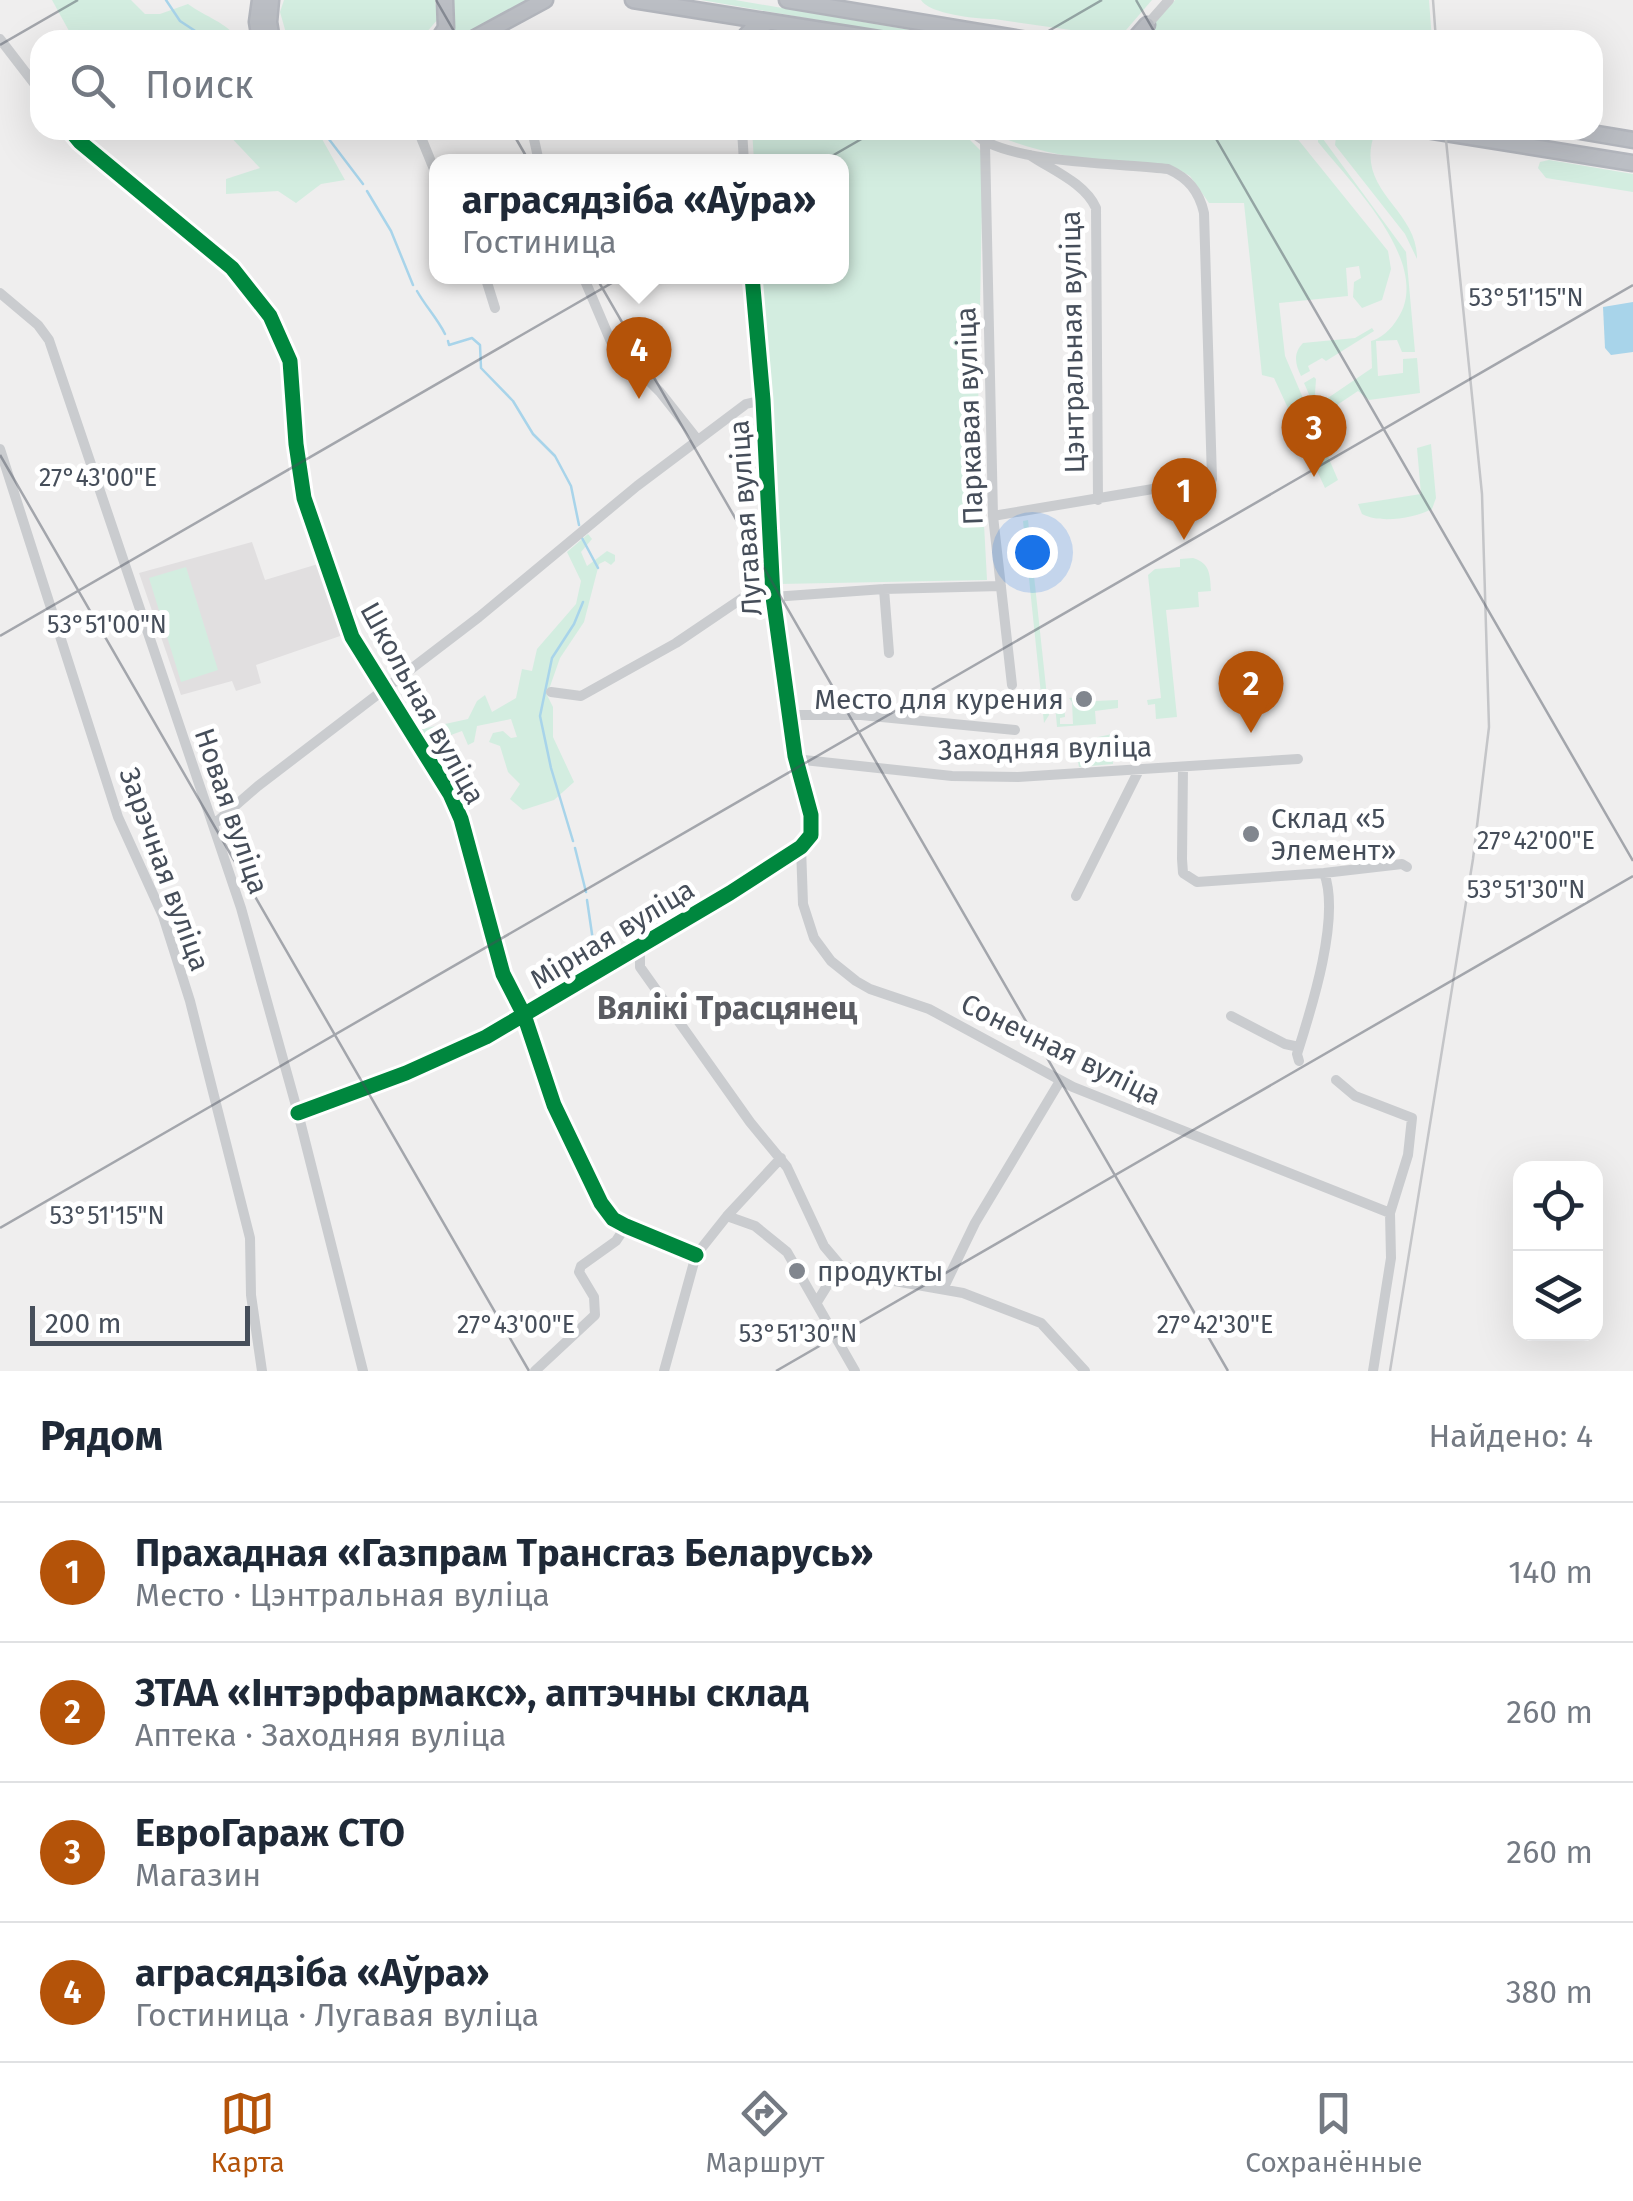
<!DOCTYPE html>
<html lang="ru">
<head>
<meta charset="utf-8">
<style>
  :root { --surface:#fff; --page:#f2f2f3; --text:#1f2937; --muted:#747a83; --line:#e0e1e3; --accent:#b45309 }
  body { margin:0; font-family:"Fira Sans",sans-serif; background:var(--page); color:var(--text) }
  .controls { position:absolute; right:30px; bottom:30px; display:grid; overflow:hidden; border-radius:20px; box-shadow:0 10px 40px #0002 }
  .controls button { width:90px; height:90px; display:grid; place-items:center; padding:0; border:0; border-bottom:2px solid var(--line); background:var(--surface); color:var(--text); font:50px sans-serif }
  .scale { position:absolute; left:30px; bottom:25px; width:220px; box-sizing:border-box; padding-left:10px; border:5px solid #464e5a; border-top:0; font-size:28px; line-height:35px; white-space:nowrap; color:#464e5a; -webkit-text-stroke:8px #fff; paint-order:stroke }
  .you { position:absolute; left:1032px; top:552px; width:35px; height:35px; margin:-25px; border:8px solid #fff; border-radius:50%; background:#1a73e8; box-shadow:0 0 0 15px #1a73e833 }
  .badge { display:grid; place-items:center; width:65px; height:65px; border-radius:50%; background:var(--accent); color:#fff; font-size:32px; font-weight:700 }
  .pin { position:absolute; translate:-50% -82px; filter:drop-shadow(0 2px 5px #0008) }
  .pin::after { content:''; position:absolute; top:52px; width:35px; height:30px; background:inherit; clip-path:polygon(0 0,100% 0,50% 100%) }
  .popup { position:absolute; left:429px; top:154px; width:420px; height:130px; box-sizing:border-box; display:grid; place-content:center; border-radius:20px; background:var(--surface); filter:drop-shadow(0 2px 8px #0005); font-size:32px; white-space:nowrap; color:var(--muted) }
  .popup b { font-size:38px; color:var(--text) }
  .popup::after { content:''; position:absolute; left:50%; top:100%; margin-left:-20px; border:20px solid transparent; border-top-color:var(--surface) }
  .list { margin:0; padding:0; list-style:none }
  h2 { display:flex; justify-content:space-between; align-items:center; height:130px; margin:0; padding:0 40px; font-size:42px }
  h2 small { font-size:32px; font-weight:400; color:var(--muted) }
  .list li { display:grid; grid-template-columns:65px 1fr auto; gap:30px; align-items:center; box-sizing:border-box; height:140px; padding:0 40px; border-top:2px solid var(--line) }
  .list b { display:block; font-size:38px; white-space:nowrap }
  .list p { margin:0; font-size:32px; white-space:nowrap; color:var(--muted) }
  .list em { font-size:32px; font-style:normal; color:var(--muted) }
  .icon { flex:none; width:55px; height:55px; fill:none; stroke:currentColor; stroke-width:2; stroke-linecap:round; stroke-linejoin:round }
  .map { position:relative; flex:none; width:1633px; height:1371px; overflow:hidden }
  .search { position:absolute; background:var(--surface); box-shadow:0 10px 40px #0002; left:30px; right:30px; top:30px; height:110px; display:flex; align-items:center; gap:25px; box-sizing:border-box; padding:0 35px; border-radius:30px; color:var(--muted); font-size:38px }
  .sheet { height:690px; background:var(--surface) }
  nav { display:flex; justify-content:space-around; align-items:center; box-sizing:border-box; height:140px; border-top:2px solid var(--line); background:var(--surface); font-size:28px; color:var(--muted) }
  nav a { display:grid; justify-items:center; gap:5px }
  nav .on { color:var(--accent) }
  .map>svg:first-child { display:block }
  .education { fill:#e1dfe0 }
  .green { fill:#d3ede0 }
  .water { fill:#a8d4ea }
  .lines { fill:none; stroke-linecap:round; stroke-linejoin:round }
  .stream { stroke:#a8d4ea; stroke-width:2.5 }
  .highway-casing { stroke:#b3b6bd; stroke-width:19 }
  .minor { stroke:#cacccf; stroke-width:10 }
  .highway { stroke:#bbbec4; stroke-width:14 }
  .rail { stroke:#c4c5c8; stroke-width:2.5 }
  .cycleway-casing { stroke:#fff; stroke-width:21 }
  .cycleway { stroke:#00873e; stroke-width:15 }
  .ticks { fill:none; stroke:#464e5a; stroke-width:2.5; stroke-opacity:0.45 }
  .poi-dot { fill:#81868e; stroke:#fff; stroke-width:4 }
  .labels { text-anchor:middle; stroke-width:10; stroke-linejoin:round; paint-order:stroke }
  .street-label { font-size:28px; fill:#464e5a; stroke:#fff }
  .poi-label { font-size:28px; fill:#464e5a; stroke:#fff; text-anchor:start }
  .quarter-label { font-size:32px; font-weight:bold; fill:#5a5c62; stroke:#fff }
  .ticks-label { font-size:25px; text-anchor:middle; fill:#464e5a; stroke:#fff; stroke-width:10; stroke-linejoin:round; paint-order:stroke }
</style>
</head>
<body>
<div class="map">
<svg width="1633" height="1371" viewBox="0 0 1633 1371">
  <rect width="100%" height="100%" fill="#efeeee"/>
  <!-- education -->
  <path class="education" d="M252,542l13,38 53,-16 25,71 -87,30 5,18 -25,8 -4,-10 -51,14 -42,-122z"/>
  <!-- green -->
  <path class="green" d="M52,0h79l14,14h15l28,-10c17,13 39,18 50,36h-125l-8,-5 -9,5h-22z
    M284,0h151l3,19 -18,21h-132l-8,-28z
    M452,0h78l-74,40h-12c9,-13 13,-25 8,-40z
    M701,0h34l228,39 -51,-3z
    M921,0h231l-32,37 -126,-18c-17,0 -65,-5 -73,-19z
    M1175,0h254l3,40h-282l3,-15z
    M224,130h93l28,50 -24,4 -25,19 -18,-12 -52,3v-15l34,-11z
    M752,130h208l23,23 -5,259 9,168 -208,4 -19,-307 82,-1v-114l-88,-1z
    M986,130l306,2 96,119 3,18 -9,31 -20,8 -9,-11 1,-15 7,-4 -2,-12 -13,2 2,28 -69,7 6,53 53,124 -13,8 -51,-110 -12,-3 -18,-172h-35l-19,-27 -9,-5c-62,-8 -139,-12 -195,-41z
    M1337,130l38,2c-22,59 43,76 42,127l-12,-25 -70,-89z
    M1318,138l5,1 83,113 9,100h-13l-5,-12 -21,1 2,35 25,-3v-14l14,-1 3,35 -51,7 -11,-9 -39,26 -15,-34 10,-6 2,2 -1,15 4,10 53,-36 -1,-27c9,-2 20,-11 27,-23 35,-54 -47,-135 -80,-176z
    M1549,160l84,14v18l-87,-14 -8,-10 2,-6z
    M1372,328l2,3 -48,30 -4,-3 -14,8 2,5 -9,5c-6,-12 -8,-23 2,-33l52,-5z
    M1431,444l5,54 -4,11c-17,9 -52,15 -70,5l-4,-10 63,-10 -4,-46z
    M1028,520l21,195 -5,8 -21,-202z
    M588,534l4,5 -11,13 6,14 20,-15 8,4v6l-4,4 -6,-4 -6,3 -15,58 -24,36 -13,37 6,12v30l21,45 -20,18 -31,10 -13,-11 10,-15 -12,-12 -8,-26 -11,-4 4,-9 10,-2 8,7 6,-1 -6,-18 -34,7 -3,16 -6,3 -6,-14 -36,13 -4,-15 46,-10 9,-18 8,-6 7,17 24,-14 6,-29 10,2 5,-22 39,-45 5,-23 -14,-29z
    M1193,558c17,5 17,16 18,33l-13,1 1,15 -33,3 11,107 -21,2 -1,-15 -7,1 -1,-5 14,-2 -13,-123 7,-6 25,-2v-8z
    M186,567l32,103 -37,12 -32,-104z
    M1088,696l7,5 23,-1v8l-23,3 1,13 -39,3 -2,-23 3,-4 6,2 1,15 -5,1v6h13l-1,-22 -3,-4z
    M1112,734l1,30 -34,3 -3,-17 4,-9z"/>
  <!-- water -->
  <path class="water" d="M1633,302v50l-22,3 -6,-7 -2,-41z"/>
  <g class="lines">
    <!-- stream -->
    <path class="stream" d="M166,0l14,21 29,19
      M322,130l41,54
      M367,191l24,40 22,54
      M417,291c9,16 20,27 28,43
      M448,341l1,4 23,-7 8,7 1,23 32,33 20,33 22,22 16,30 8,39
      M582,538l16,30
      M573,841l-22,-73 -11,-52 12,-58 22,-34 9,-22
      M575,848l11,44
      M587,900l9,61"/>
    <!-- highway casing -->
    <g class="highway-casing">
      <path id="highway" d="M260,0l-3,22 3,18
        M271,0l-2,22 3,18
        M633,0l252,40
        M787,0l241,40
        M438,40l8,-12 -1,-28
        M471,40l74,-40
        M742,40l9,-10 18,-8
        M1134,40l13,-15
        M1427,130l206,33
        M1574,130l59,10"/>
    </g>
    <!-- minor -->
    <path class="minor" d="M1147,25l22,-25
      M0,39l40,52
      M70,130l10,12 152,126 38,48 20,45 6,83 8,54 48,139 98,157 11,25 42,155 21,41 30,90 47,98 12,16 13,7 70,29
      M418,130l18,44
      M532,130l7,32
      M742,130l2,32
      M971,130c26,34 152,33 197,39 20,9 31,22 36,44l8,266 -219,37
      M985,144l8,372 19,169
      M1030,155c22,15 55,28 66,53l2,292
      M485,276l10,32
      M583,276l29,68 48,48 37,47
      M0,293l38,32 11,15 192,568 57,205 65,258
      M0,449l118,368 45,99 27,85 60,237 1,57 11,76
      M884,589l5,64
      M773,597l111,-8 117,-3
      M551,692l30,4 95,-53 96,-65
      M789,715h72l154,15
      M795,756l9,4 148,16 66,1 280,-18
      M1183,767l-1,92 1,14 14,9 127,-9 78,-9 5,3
      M213,825l45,-39 221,-169 158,-131 109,-82 17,-4
      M801,847l2,57 11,34 17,23 25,20 14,8 59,20 144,78 317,126
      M1076,896l63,-126
      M645,945l-5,7v15l110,155 37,45 37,79 16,19 49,15 74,13 78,30 44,48
      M1231,1016l54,28 14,3
      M1299,1061l-2,-7c14,-44 44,-137 27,-181
      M1336,1080l19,16 57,22 -4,37 -18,58 1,45 -18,113
      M298,1113l108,-40 80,-36 244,-144 71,-46 10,-12v-20l-16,-59 -22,-159 -10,-197 -11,-124
      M727,1216l54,-58
      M943,1289l32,-66 85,-142
      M817,1302l23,-37
      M535,1371l60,-56 -1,-18 -15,-25 2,-6 35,-25 10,-15
      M664,1371l32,-116 31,-39 28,10 32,26 68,119"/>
    <!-- highway -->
    <use href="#highway" class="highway"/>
    <!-- rail -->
    <path class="rail" d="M1433,0l3,40
      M1390,1371l83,-512 16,-132 -7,-233 -37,-364"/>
    <!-- cycleway casing -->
    <g class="cycleway-casing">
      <path id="cycleway" d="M70,130l10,12 152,126 38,48 20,45 6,83 8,54 48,139 98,157 11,25 42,155 21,41 30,90 47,98 12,16 13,7 70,29
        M298,1113l108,-40 80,-36 244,-144 71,-46 10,-12v-20l-16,-59 -22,-159 -10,-197 -11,-124"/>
    </g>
    <!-- cycleway -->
    <use href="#cycleway" class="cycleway"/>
  </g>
  <!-- ticks -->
  <path class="ticks" d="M436,0l23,40M1136,0l23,40M1033,40l69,-40M0,45l78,-45M511,130l717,1241M1211,130l422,731M0,455l529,916M0,636l877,-506M0,1228l1633,-943M776,1371l857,-495"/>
  <!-- markers -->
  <g class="poi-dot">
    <circle cx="1084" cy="699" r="10"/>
    <circle cx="1251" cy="834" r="10"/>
    <circle cx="797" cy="1271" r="10"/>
  </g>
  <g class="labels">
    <!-- street labels -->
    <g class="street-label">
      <text transform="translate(1072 342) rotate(-91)" y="10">Цэнтральная вуліца</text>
      <text transform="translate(969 416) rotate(-92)" y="10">Паркавая вуліца</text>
      <text transform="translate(745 518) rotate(-94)" y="10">Лугавая вуліца</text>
      <text transform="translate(423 703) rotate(61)" y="10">Школьная вуліца</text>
      <text transform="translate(1045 748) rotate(-1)" y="10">Заходняя вуліца</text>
      <text transform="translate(232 811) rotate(71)" y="10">Новая вуліца</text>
      <text transform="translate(165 869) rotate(70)" y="10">Зарэчная вуліца</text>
      <text transform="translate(612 934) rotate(-31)" y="10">Мірная вуліца</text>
      <text transform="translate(1061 1049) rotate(26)" y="10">Сонечная вуліца</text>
    </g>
    <!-- poi labels -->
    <g class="poi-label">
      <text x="1064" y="709" text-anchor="end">Место для курения</text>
      <text x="1271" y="828">Склад «5<tspan x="1271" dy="32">Элемент»</tspan></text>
      <text x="817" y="1281">продукты</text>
    </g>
    <!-- quarter labels -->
    <g class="quarter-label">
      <text x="727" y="1019">Вялікі Трасцянец</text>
    </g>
  </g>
  <g class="ticks-label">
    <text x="1526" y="306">53°51'15"N</text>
    <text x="98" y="486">27°43'00"E</text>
    <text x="107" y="633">53°51'00"N</text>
    <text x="1536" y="849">27°42'00"E</text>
    <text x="1526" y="898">53°51'30"N</text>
    <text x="107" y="1224">53°51'15"N</text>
    <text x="516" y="1333">27°43'00"E</text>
    <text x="1215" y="1333">27°42'30"E</text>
    <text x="798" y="1342">53°51'30"N</text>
  </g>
</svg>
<div class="controls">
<button><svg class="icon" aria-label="locate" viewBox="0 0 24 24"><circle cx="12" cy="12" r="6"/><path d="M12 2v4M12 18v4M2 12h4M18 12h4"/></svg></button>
<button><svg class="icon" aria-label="layers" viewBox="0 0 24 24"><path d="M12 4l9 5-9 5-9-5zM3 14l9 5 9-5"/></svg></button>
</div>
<div class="scale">200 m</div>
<div class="you"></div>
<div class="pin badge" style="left:1184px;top:540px">1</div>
<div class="pin badge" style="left:1251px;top:733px">2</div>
<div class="pin badge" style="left:1314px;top:477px">3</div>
<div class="pin badge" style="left:639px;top:399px">4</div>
<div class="popup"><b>аграсядзіба «Аўра»</b>Гостиница</div>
<div class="search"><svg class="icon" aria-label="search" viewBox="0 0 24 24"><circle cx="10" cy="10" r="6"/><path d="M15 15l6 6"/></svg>Поиск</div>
</div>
<section class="sheet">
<h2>Рядом<small>Найдено: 4</small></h2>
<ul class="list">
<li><span class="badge">1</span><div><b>Прахадная «Газпрам Трансгаз Беларусь»</b><p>Место · Цэнтральная вуліца</p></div><em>140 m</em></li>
<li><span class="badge">2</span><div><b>ЗТАА «Інтэрфармакс», аптэчны склад</b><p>Аптека · Заходняя вуліца</p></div><em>260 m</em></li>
<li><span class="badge">3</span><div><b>ЕвроГараж СТО</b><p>Магазин</p></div><em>260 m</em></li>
<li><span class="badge">4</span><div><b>аграсядзіба «Аўра»</b><p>Гостиница · Лугавая вуліца</p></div><em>380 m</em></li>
</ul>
</section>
<nav>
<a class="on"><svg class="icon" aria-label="map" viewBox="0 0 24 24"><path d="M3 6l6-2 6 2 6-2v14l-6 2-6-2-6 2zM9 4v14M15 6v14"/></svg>Карта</a>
<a><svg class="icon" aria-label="directions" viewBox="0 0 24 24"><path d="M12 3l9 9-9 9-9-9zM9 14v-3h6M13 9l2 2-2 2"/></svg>Маршрут</a>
<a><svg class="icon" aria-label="saved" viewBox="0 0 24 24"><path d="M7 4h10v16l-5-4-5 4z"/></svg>Сохранённые</a>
</nav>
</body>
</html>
